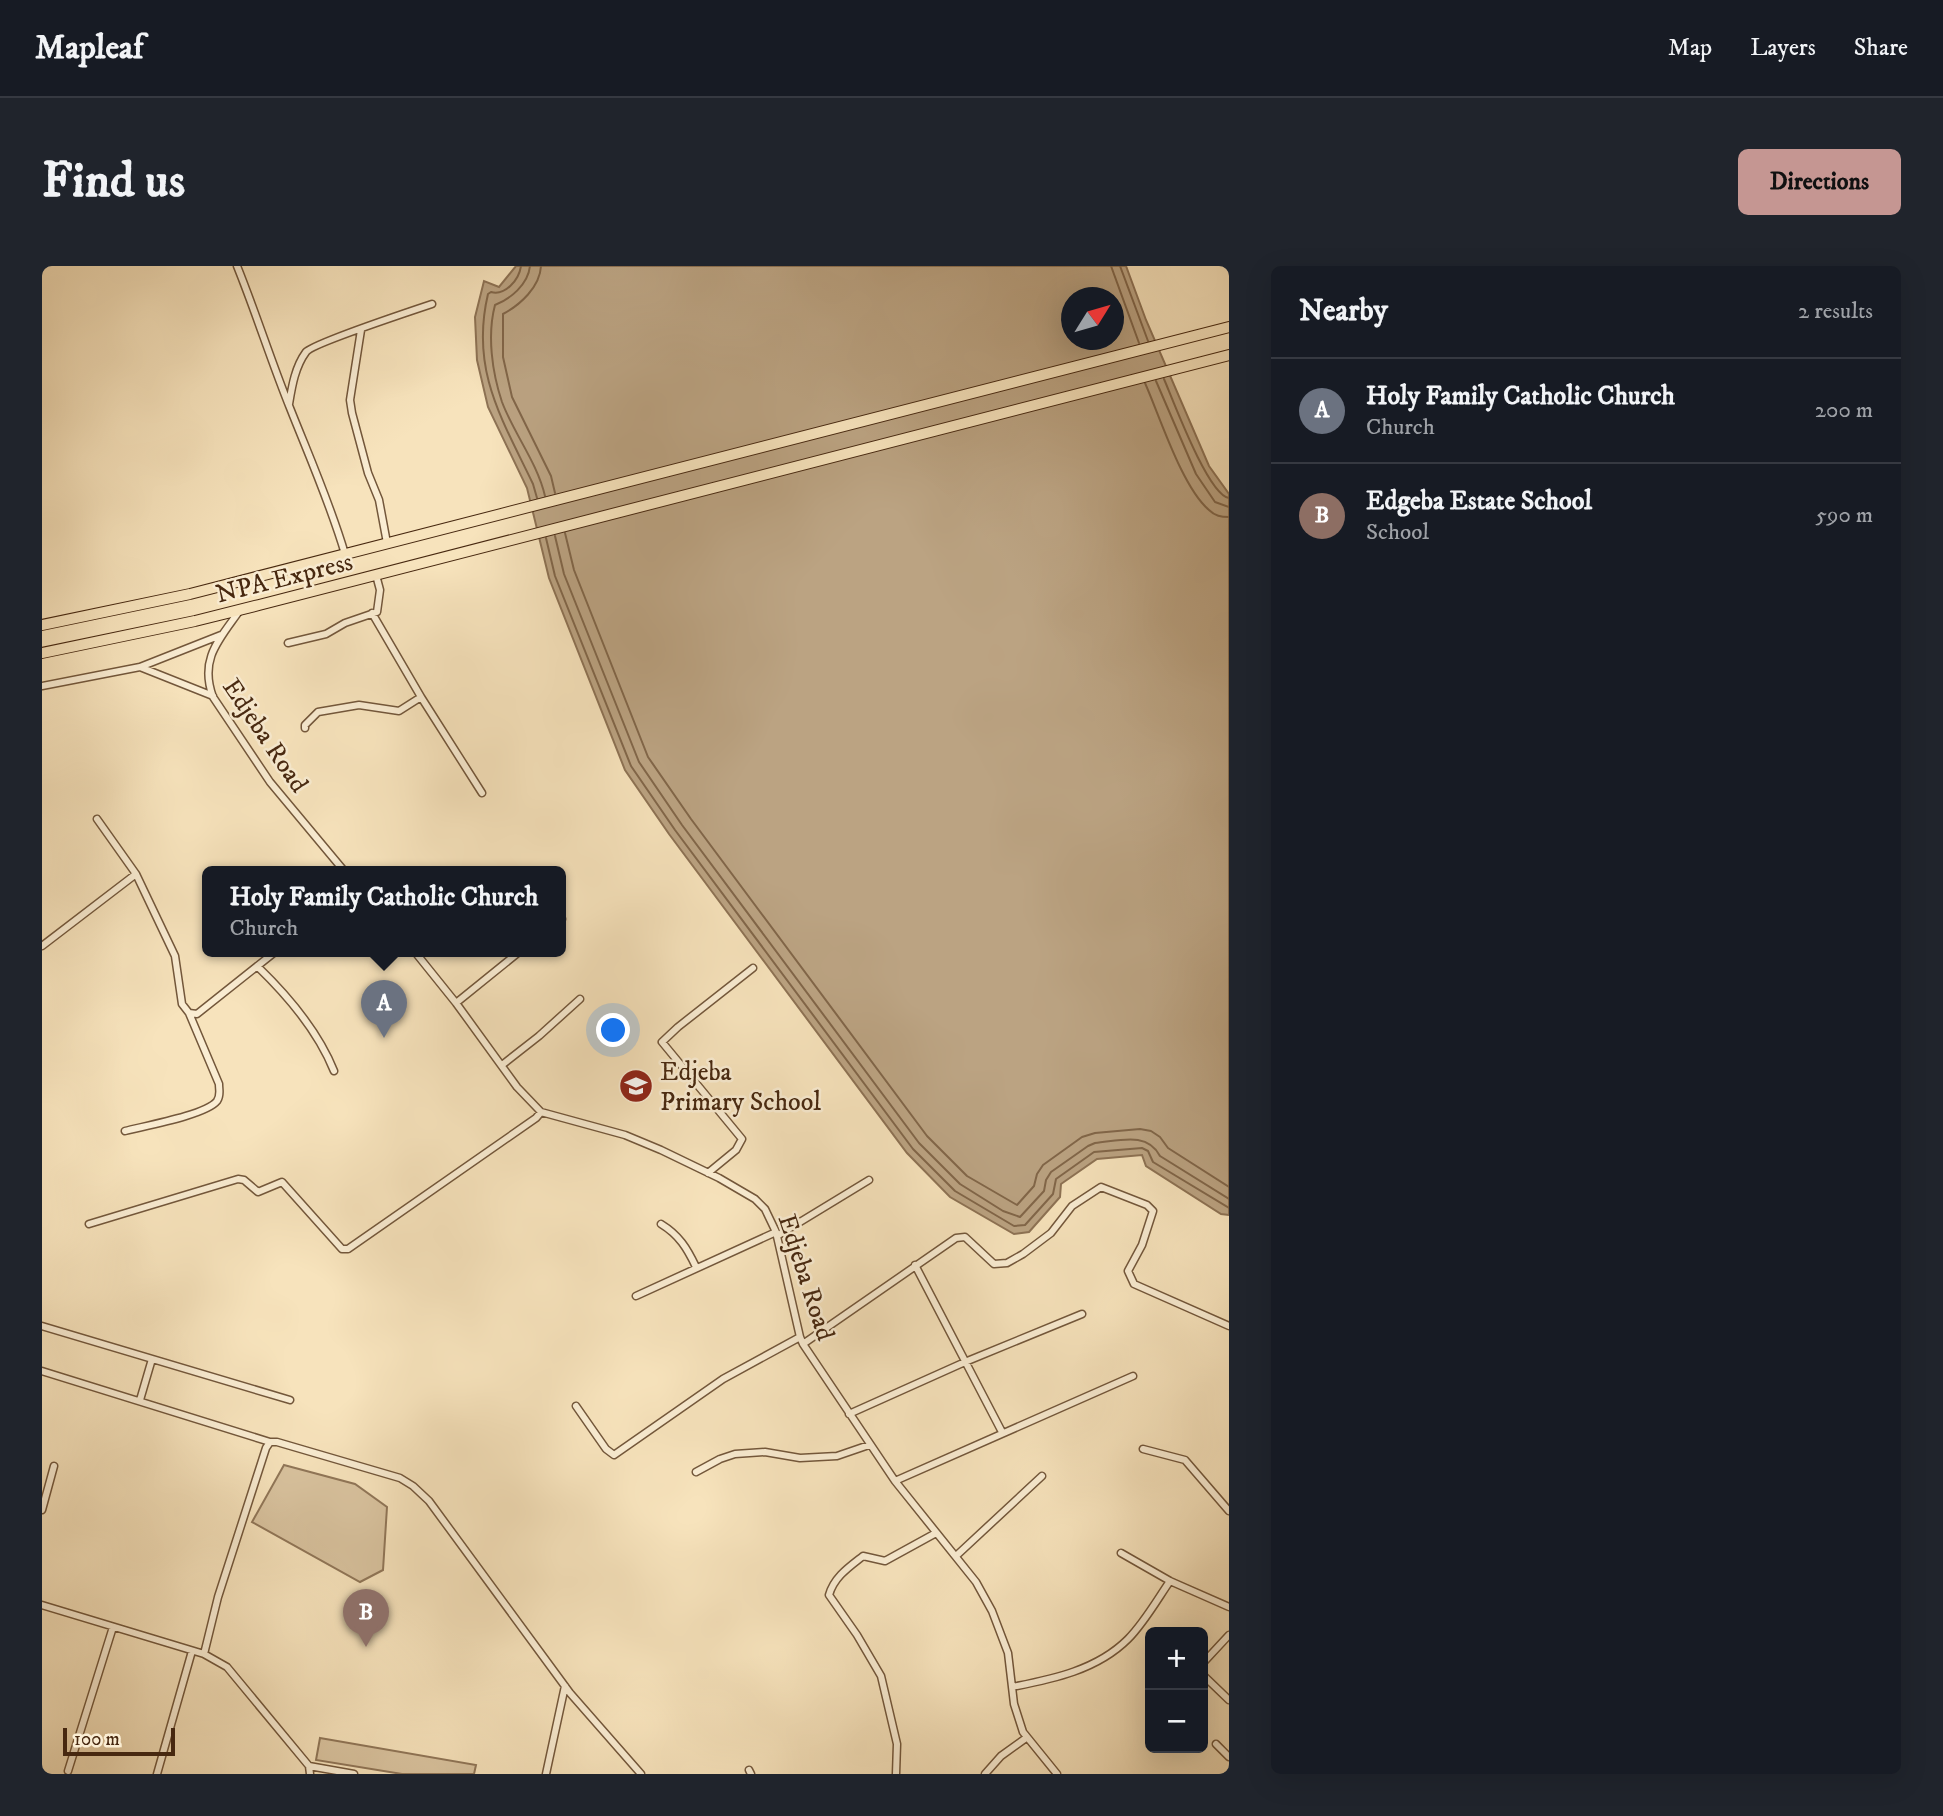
<!DOCTYPE html>
<html lang="en">
<head>
<meta charset="utf-8">
<style>
  :root { --surface:#171b24; --page:#20242c; --text:#f1f3f6; --muted:#9ea1a6; --line:#363941; --accent:#c59692 }
  body { margin:0; font-family:"IM FELL DW Pica",serif; background:var(--page); color:var(--text) }
  .controls { position:absolute; right:21px; bottom:21px; display:grid; overflow:hidden; border-radius:10px; box-shadow:0 7px 28px #0002 }
  .controls button { width:63px; height:63px; display:grid; place-items:center; padding:0; border:0; border-bottom:2px solid var(--line); background:var(--surface); color:var(--text); font:35px sans-serif }
  .compass { position:absolute; left:1019px; top:21px; width:63px; height:63px; border-radius:50%; background:var(--surface); box-shadow:0 7px 28px #0002; rotate:53deg }
  .scale { position:absolute; left:21px; bottom:18px; width:112px; box-sizing:border-box; padding-left:7px; border:4px solid #472810; border-top:0; font-size:19px; line-height:24px; white-space:nowrap; color:#472810; -webkit-text-stroke:5px #faedd3; paint-order:stroke }
  .you { position:absolute; left:572px; top:765px; width:24px; height:24px; margin:-18px; border:5px solid #fff; border-radius:50%; background:#1a73e8; box-shadow:0 0 0 10px #1a73e833 }
  .badge { display:grid; place-items:center; width:46px; height:46px; border-radius:50%; background:var(--accent); color:#fff; font-size:23px; font-weight:700 }
  .pin { position:absolute; translate:-50% -58px; filter:drop-shadow(0 2px 4px #0008) }
  .pin::after { content:''; position:absolute; top:37px; width:24px; height:21px; background:inherit; clip-path:polygon(0 0,100% 0,50% 100%) }
  .popup { position:absolute; left:160px; top:600px; width:364px; height:91px; box-sizing:border-box; display:grid; place-content:center; border-radius:10px; background:var(--surface); filter:drop-shadow(0 2px 5px #0005); font-size:23px; white-space:nowrap; color:var(--muted) }
  .popup b { font-size:26px; color:var(--text) }
  .popup::after { content:''; position:absolute; left:50%; top:100%; margin-left:-14px; border:14px solid transparent; border-top-color:var(--surface) }
  .list { margin:0; padding:0; list-style:none }
  h2 { display:flex; justify-content:space-between; align-items:center; height:91px; margin:0; padding:0 28px; font-size:30px }
  h2 small { font-size:23px; font-weight:400; color:var(--muted) }
  .list li { display:grid; grid-template-columns:46px 1fr auto; gap:21px; align-items:center; box-sizing:border-box; height:105px; padding:0 28px; border-top:2px solid var(--line) }
  .list b { display:block; font-size:26px; white-space:nowrap }
  .list p { margin:0; font-size:23px; white-space:nowrap; color:var(--muted) }
  .list em { font-size:23px; font-style:normal; color:var(--muted) }
  .map { position:relative; flex:none; width:1187px; height:1508px; overflow:hidden; border-radius:10px }
  header { display:flex; align-items:center; gap:42px; box-sizing:border-box; height:98px; padding:0 35px; background:var(--surface); border-bottom:2px solid var(--line) }
  header strong { font-size:33px }
  nav { display:flex; gap:38px; margin-inline-start:auto; font-size:24px }
  .intro { display:flex; align-items:center; justify-content:space-between; box-sizing:border-box; height:168px; padding:0 42px }
  h1 { margin:0; font-size:49px }
  .button { padding:18px 32px; border-radius:10px; background:var(--accent); color:#111; font-size:24px; font-weight:700 }
  main { display:flex; gap:42px; padding:0 42px }
  aside { flex:1; background:var(--surface); border-radius:10px; box-shadow:0 7px 28px #0002 }
  .map>svg:first-child { display:block }
  .green { fill:#d9c39f; stroke:#907658; stroke-width:2 }
  .water { fill:#bba382; stroke:#8d7254; stroke-width:2; fill-rule:evenodd }
  .lines { fill:none; stroke-linecap:round; stroke-linejoin:round }
  .shore { stroke:#816649; stroke-width:2 }
  .street-casing { stroke:#73573b; stroke-width:9 }
  .primary-casing { stroke:#472810; stroke-width:12 }
  .street { stroke:#faedd3; stroke-width:6 }
  .primary { stroke:#f7e3bc; stroke-width:10 }
  .labels { text-anchor:middle; stroke-width:5; stroke-linejoin:round; paint-order:stroke }
  .street-label { font-size:26px; fill:#472810; stroke:#faedd3 }
  .poi-label { font-size:26px; fill:#472810; stroke:#faedd3; text-anchor:start }
</style>
</head>
<body>
<header>
<strong>Mapleaf</strong>
<nav><a>Map</a><a>Layers</a><a>Share</a></nav>
</header>
<div class="intro"><h1>Find us</h1><a class="button">Directions</a></div>
<main>
<div class="map">
<svg width="1187" height="1508" viewBox="0 0 1187 1508">
  <rect width="100%" height="100%" fill="#f7e3bc"/>
  <filter id="stains"><feTurbulence type="fractalNoise" baseFrequency=".00286" numOctaves="4"/><feColorMatrix values="0 0 0 0 .2 0 0 0 0 .09 0 0 0 0 .02 0 0 0 .5 -.17"/></filter>
  <radialGradient id="worn" r=".72"><stop offset=".6" stop-color="#630" stop-opacity="0"/><stop offset="1" stop-color="#630" stop-opacity=".3"/></radialGradient>
  <!-- green -->
  <path class="green" d="M242,1199l71,19 32,23 -4,63 -23,12 -108,-60z
    M278,1472l156,27 -2,9h-72l-86,-14z"/>
  <!-- water -->
  <path class="water" d="M474,0h610l20,54 63,146 20,28v721l-8,-1 -75,-48 -4,-11 -45,4 -36,25 -1,13 -31,35 -15,2 -64,-37 -43,-44 -238,-319 -44,-64 -76,-192 -22,-90 -39,-81 -11,-47 -2,-43 9,-36 15,6zM1030,32h42v42h-42z"/>
  <g class="lines">
    <!-- shore -->
    <path class="shore" d="M479,0c-2,14 -16,30 -30,26l-3,2c-18,76 14,125 45,190l4,14
      M488,0c-2,19 -20,33 -35,39 -8,30 -3,67 7,97 12,32 35,60 43,94
      M499,0c-1,21 -21,39 -38,48v43l9,40 39,79 4,17
      M1069,0l28,77
      M1078,0l28,75
      M1122,113c9,21 44,116 65,119
      M1114,115l40,93 19,28 14,5
      M1103,117c15,34 37,104 64,127 6,6 12,7 20,7
      M523,267l9,37 74,187 43,62 236,317 40,40 50,29 17,-19 3,-12 6,-9 39,-28 13,-4 45,-4 11,2 9,6 8,11 61,39
      M513,270l9,38 75,188 43,63 237,318 41,41 43,27 17,6 24,-26 2,-11 5,-8 37,-26 7,-3c24,-2 52,-12 65,13l69,43
      M504,272l9,38 76,190 44,64 238,319 42,42 59,35 11,-1 28,-31 3,-15 38,-27 48,-4 6,3 5,11 76,46"/>
    <!-- street casing -->
    <g class="street-casing">
      <path id="street" d="M195,0c19,47 34,95 53,142 19,48 40,95 55,146
        M319,64l-11,70 2,13 16,60 11,27 8,43
        M247,138c3,-18 6,-37 17,-52 6,-8 108,-42 126,-48
        M198,344c-21,30 -41,49 -27,87l57,85 75,90
        M246,377l38,-9 19,-11 32,-11 3,-22 -4,-15
        M98,401l73,29
        M0,420l98,-19 81,-32
        M379,431l61,96
        M263,462v-3l13,-13 41,-7 40,6 22,-14 -49,-84
        M55,553l39,55
        M519,654l1,-1
        M0,680l94,-72 39,82 7,48 7,9 8,1 78,-62
        M373,686l41,51 61,84 24,25 84,23 36,15 58,28 36,21 10,10 11,23 24,105 3,7 92,137 81,101 16,29 16,42 6,51 9,28 34,42
        M216,701c31,30 60,64 76,104
        M414,737l63,-51
        M460,799l37,-29 41,-37
        M83,865c19,-5 81,-16 92,-30 4,-6 2,-10 2,-17l-30,-71
        M666,907l28,-23 6,-11 -80,-97 16,-15 75,-59
        M47,958l149,-45 6,1 14,12 24,-10 60,67h6l188,-131 5,-6
        M619,958c18,11 26,24 35,43
        M735,970l92,-56
        M873,999l87,167
        M594,1030l140,-64
        M0,1060l248,74
        M761,1078l153,-106 9,-1 29,27 13,-1 16,-9 28,-21 21,-27 29,-19 46,18 6,6 -11,34 -14,26 6,13 95,42
        M0,1105l228,71
        M98,1134l12,-41
        M534,1140l30,43 8,6 109,-76 77,-42
        M807,1148l116,-52 117,-48
        M1101,1183l42,11 44,51
        M654,1206l24,-13 15,-5 30,-2 35,6 37,-2 32,-11
        M853,1215l238,-105
        M0,1244l12,-44
        M1079,1287l49,28 59,26
        M914,1290l86,-80
        M0,1339l162,49 23,13 82,99 1,8
        M162,1388l14,-57 48,-149 4,-6h7l123,36 13,8 16,15 141,192 71,81
        M1161,1397l26,-28
        M1161,1409l26,25
        M970,1421c41,-8 85,-17 116,-48 16,-16 29,-39 42,-58
        M1174,1478l13,13
        M267,1500l45,8
        M707,1504l2,4
        M26,1505l45,-144
        M115,1508l35,-123
        M504,1508l19,-88
        M854,1508l1,-30 -16,-68 -24,-41 -28,-40c5,-18 20,-28 34,-39l22,5 51,-28
        M943,1508l16,-18 25,-18"/>
    </g>
    <!-- primary casing -->
    <g class="primary-casing">
      <path id="primary" d="M0,359l148,-31 1039,-267
        M0,387l153,-32 64,-16 970,-250"/>
    </g>
    <!-- street -->
    <use href="#street" class="street"/>
    <!-- primary -->
    <use href="#primary" class="primary"/>
  </g>
  <!-- icons -->
  <defs>
    <g id="school-disc" transform="scale(1.75)"><circle r="9.5" fill="#8f2418" stroke="#faedd3"/><path d="M0-5L7-2L0 1L-7-2ZM-4 1L0 2.5L4 1V4Q0 6-4 4Z" fill="#fff"/></g>
  </defs>
  <g fill-rule="evenodd">
    <use href="#school-disc" x="594" y="820"/>
  </g>
  <g class="labels">
    <!-- street labels -->
    <g class="street-label">
      <text transform="translate(242 311) rotate(-14)" y="9">NPA Express</text>
      <text transform="translate(224 469) rotate(56)" y="9">Edjeba Road</text>
      <text transform="translate(765 1011) rotate(72)" y="9">Edjeba Road</text>
    </g>
    <!-- poi labels -->
    <g class="poi-label">
      <text x="618" y="814">Edjeba<tspan x="618" dy="30">Primary School</tspan></text>
    </g>
  </g>
  <rect width="100%" height="100%" filter="url(#stains)"/>
  <rect width="100%" height="100%" fill="url(#worn)"/>
</svg>
<div class="controls">
<button>+</button>
<button>−</button>
</div>
<svg class="compass" viewBox="-18 -18 36 36"><path d="M0-13l5 13h-10z" fill="#e53935"/><path d="M0 13l5-13h-10z" fill="#9ea1a6"/></svg>
<div class="scale">100 m</div>
<div class="you"></div>
<div class="pin badge" style="left:342px;top:772px;background:#6b7280">A</div>
<div class="popup"><b>Holy Family Catholic Church</b>Church</div>
<div class="pin badge" style="left:324px;top:1381px;background:#8d6e63">B</div>
</div>
<aside>
<h2>Nearby<small>2 results</small></h2>
<ul class="list">
<li><span class="badge" style="background:#6b7280">A</span><div><b>Holy Family Catholic Church</b><p>Church</p></div><em>200 m</em></li>
<li><span class="badge" style="background:#8d6e63">B</span><div><b>Edgeba Estate School</b><p>School</p></div><em>590 m</em></li>
</ul>
</aside>
</main>
</body>
</html>
